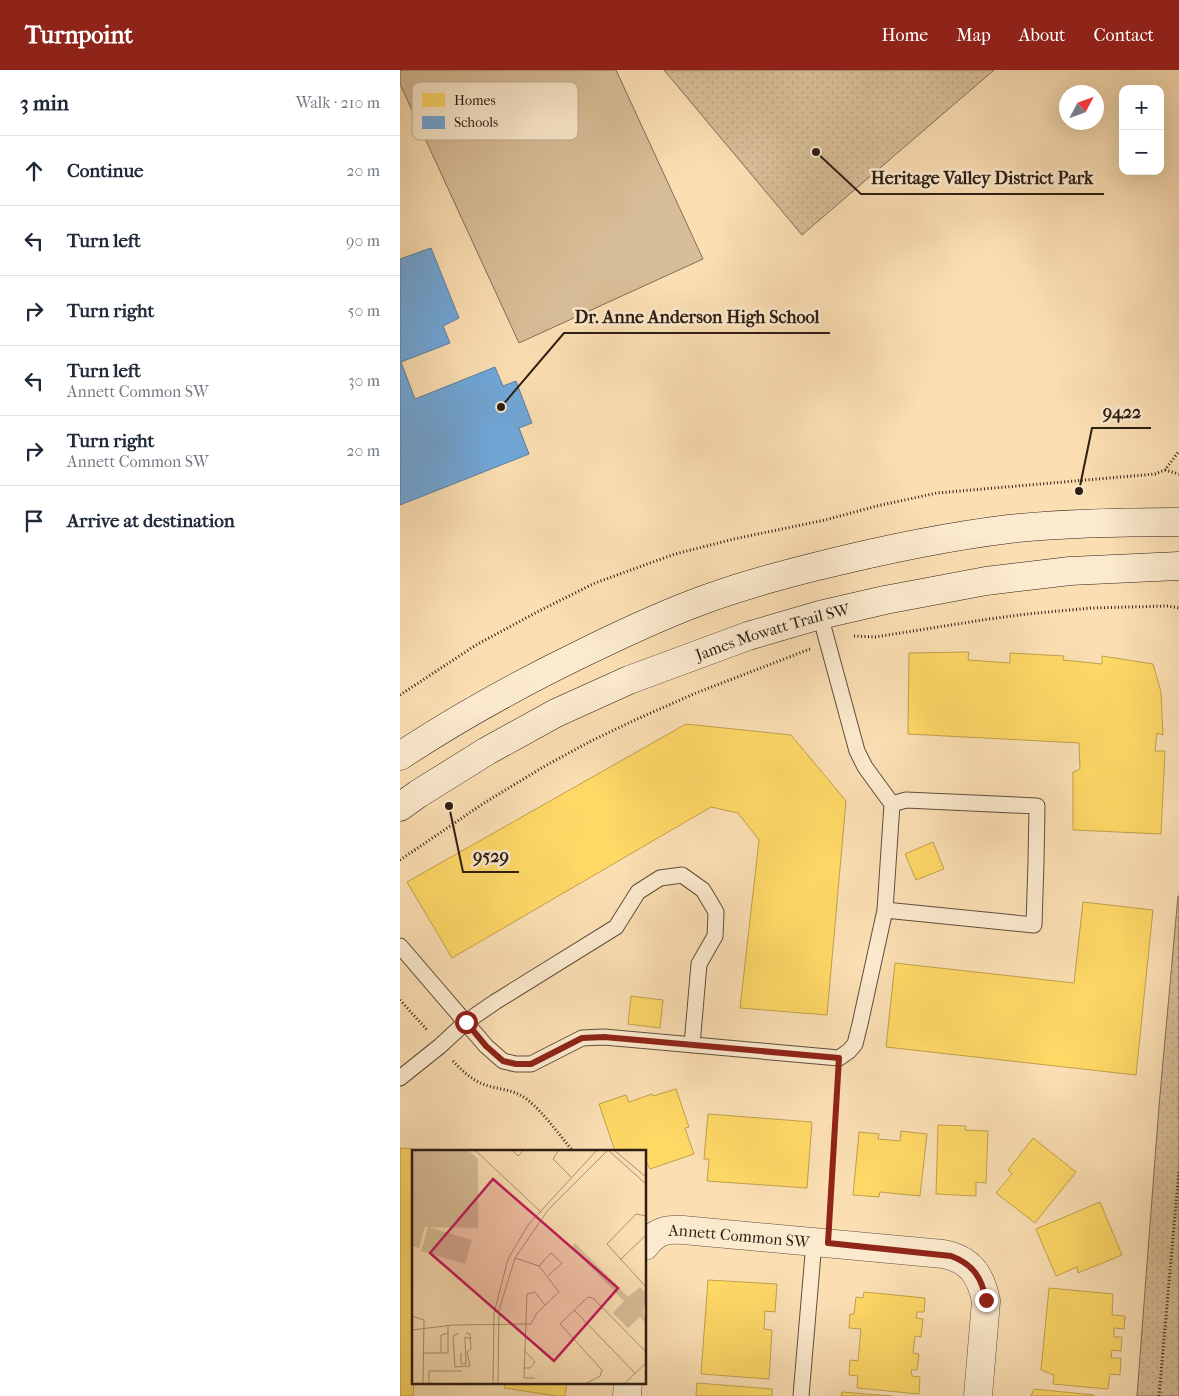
<!DOCTYPE html>
<html lang="en">
<head>
<meta charset="utf-8">
<style>
  :root { --surface:#fff; --page:#f2f2f3; --text:#1f2937; --muted:#747a83; --line:#e0e1e3; --accent:#8f2418 }
  body { margin:0; font-family:"IM FELL French Canon",serif; background:var(--page); color:var(--text) }
  .controls { position:absolute; right:15px; top:15px; display:grid; overflow:hidden; border-radius:10px; box-shadow:0 5px 20px #0002 }
  .controls button { width:45px; height:45px; display:grid; place-items:center; padding:0; border:0; border-bottom:1px solid var(--line); background:var(--surface); color:var(--text); font:25px sans-serif }
  .compass { position:absolute; left:659px; top:15px; width:45px; height:45px; border-radius:50%; background:var(--surface); box-shadow:0 5px 20px #0002; rotate:49deg }
  .stop { position:absolute; width:15px; height:15px; margin:-11px; border:4px solid #8f2418; border-radius:50%; background:#fff }
  .stop.end { background:#8f2418; border-color:#fff; box-shadow:0 1px 5px #0008 }
  .list { margin:0; padding:0; list-style:none }
  h2 { display:flex; justify-content:space-between; align-items:center; height:65px; margin:0; padding:0 20px; font-size:21px }
  h2 small { font-size:16px; font-weight:400; color:var(--muted) }
  .list li { display:grid; grid-template-columns:32px 1fr auto; gap:15px; align-items:center; box-sizing:border-box; height:70px; padding:0 20px; border-top:1px solid var(--line) }
  .list b { display:block; font-size:19px; white-space:nowrap }
  .list p { margin:0; font-size:16px; white-space:nowrap; color:var(--muted) }
  .list em { font-size:16px; font-style:normal; color:var(--muted) }
  .icon { flex:none; width:28px; height:28px; fill:none; stroke:currentColor; stroke-width:2; stroke-linecap:round; stroke-linejoin:round }
  .map { position:relative; flex:none; width:779px; height:1326px; overflow:hidden }
  header { display:flex; align-items:center; gap:30px; box-sizing:border-box; height:70px; padding:0 25px; background:var(--accent); color:#fff }
  header strong { font-size:24px }
  nav { display:flex; gap:28px; margin-inline-start:auto; font-size:18px }
  main { display:flex }
  aside { flex:1; background:var(--surface) }
  .map>svg:first-child { display:block }
  .grass { fill:url(#grass-dots); stroke:#826e56 }
  .garden { fill:#d8be98; stroke:#826e56 }
  .homes { fill:#ffd966; stroke:#c0a14d }
  .schools { fill:#6fa8dc; stroke:#5b7ea0 }
  .lines { fill:none; stroke-linecap:round; stroke-linejoin:round }
  .lane-casing { stroke:#604e3b; stroke-width:17 }
  .street-casing { stroke:#604e3b; stroke-width:29 }
  .secondary-casing { stroke:#2d1d13; stroke-width:29 }
  .path { stroke:#2d1d13; stroke-width:3; stroke-dasharray:1 2.5; stroke-linecap:butt }
  .lane { stroke:#fceace; stroke-width:15 }
  .street { stroke:#fceace; stroke-width:28 }
  .secondary { stroke:#fceace; stroke-width:28 }
  .route { stroke:#8f2418; stroke-width:6 }
  .labels { text-anchor:middle; stroke-width:5; stroke-linejoin:round; paint-order:stroke }
  .street-label { font-size:16px; fill:#2d1d13; stroke:#fceace }
  .inset-road { fill:none; stroke:#a99173; stroke-width:1 }
  .view { fill:#c2185b; fill-opacity:0.15; stroke:#c2185b; stroke-width:2.5 }
  .inset-edge { fill:none; stroke:#2d1d13; stroke-width:2.5 }
  .key { fill:#fceace; stroke:#beac96; stroke-width:1 }
  .key-label { font-size:14px; fill:#2d1d13 }
  .leader { fill:none; stroke:#2d1d13; stroke-width:2 }
  .callout-dot { fill:#2d1d13; stroke:#fceace; stroke-width:2 }
  .callout-label { font-size:18px; text-anchor:middle; font-weight:bold; fill:#2d1d13; stroke:#fceace; stroke-width:5; stroke-linejoin:round; paint-order:stroke }
</style>
</head>
<body>
<header>
<strong>Turnpoint</strong>
<nav><a>Home</a><a>Map</a><a>About</a><a>Contact</a></nav>
</header>
<main>
<aside>
<h2>3 min<small>Walk · 210 m</small></h2>
<ul class="list">
<li><svg class="icon" aria-label="ahead" viewBox="0 0 24 24"><path d="M12 20V5M6 11l6-6 6 6"/></svg><div><b>Continue</b></div><em>20 m</em></li>
<li><svg class="icon" aria-label="left" viewBox="0 0 24 24"><path d="M17 20v-9H6M10 6l-5 5 5 5"/></svg><div><b>Turn left</b></div><em>90 m</em></li>
<li><svg class="icon" aria-label="right" viewBox="0 0 24 24"><path d="M7 20v-9h11M14 6l5 5-5 5"/></svg><div><b>Turn right</b></div><em>50 m</em></li>
<li><svg class="icon" aria-label="left" viewBox="0 0 24 24"><path d="M17 20v-9H6M10 6l-5 5 5 5"/></svg><div><b>Turn left</b><p>Annett Common SW</p></div><em>30 m</em></li>
<li><svg class="icon" aria-label="right" viewBox="0 0 24 24"><path d="M7 20v-9h11M14 6l5 5-5 5"/></svg><div><b>Turn right</b><p>Annett Common SW</p></div><em>20 m</em></li>
<li><svg class="icon" aria-label="arrive" viewBox="0 0 24 24"><path d="M6 21V4h12l-3 4 3 4H6"/></svg><div><b>Arrive at destination</b></div></li>
</ul>
</aside>
<div class="map">
<svg width="779" height="1326" viewBox="0 0 779 1326">
  <defs>
    <pattern id="grass-dots" width="8" height="8" patternUnits="userSpaceOnUse" patternTransform="scale(1.25)"><rect width="8" height="8" fill="#d8be98"/><path d="M2 2h.1M6 6h.1" fill="none" stroke="#baa382" stroke-width="1.8" stroke-linecap="round"/></pattern>
  </defs>
  <rect width="100%" height="100%" fill="#fbdfb3"/>
  <filter id="stains"><feTurbulence type="fractalNoise" baseFrequency=".004" numOctaves="4"/><feColorMatrix values="0 0 0 0 .2 0 0 0 0 .09 0 0 0 0 .02 0 0 0 .5 -.17"/></filter>
  <radialGradient id="worn" r=".72"><stop offset=".6" stop-color="#630" stop-opacity="0"/><stop offset="1" stop-color="#630" stop-opacity=".3"/></radialGradient>
  <!-- grass -->
  <path class="grass" d="M264,0h330l-192,165z
    M778,826h1v500h-42l22,-290z"/>
  <!-- garden -->
  <path class="garden" d="M0,0h216l87,189 -184,84 -119,-259z"/>
  <!-- homes -->
  <path class="homes" d="M569,582l-1,8 42,3v-10l54,3 -1,4 39,4v-8l51,8 8,28 2,43 -6,-2 -2,18h10l-4,83 -88,-4v-58l7,-3 -1,-26 -171,-9 1,-81z
    M286,654l105,11 55,66 -19,214 -87,-7 19,-168 -21,-27 -27,-6 -259,151 -45,-76z
    M533,772l11,27 -28,11 -11,-26z
    M683,832l70,8 -17,165 -250,-28 9,-84 179,20z
    M231,926l32,4 -3,28 -32,-4z
    M276,1019l13,38 -4,1 9,26 -44,15 -5,-10v-8h-30l-16,-47 27,-9 3,7 23,-8 1,2z
    M308,1044l104,8 -5,66 -100,-7 2,-22h-5z
    M538,1055l28,1 -1,4 23,1 -2,52 -10,-1v14l-40,-2z
    M501,1061l26,3 -7,62 -40,-4 -1,5 -26,-2 6,-63 20,2 -1,5 22,2z
    M633,1068l43,34 -41,51 -39,-30 16,-19 -4,-4z
    M0,1078l31,3h-17v231l-1,14h-13z
    M700,1132l22,53 -44,18 -1,-6 -21,9 -20,-47z
    M308,1210l69,4 -2,28 -10,-1 -1,18 8,1 -3,49 -68,-5z
    M649,1218l64,6 -1,21 13,1 -1,13 -10,-1v9h8l-1,14 -9,-1 -1,8h10l-1,17 -10,-1 -2,15 -55,-5 1,-9 -13,-5z
    M464,1222l61,6 -1,14h-7l-1,6 7,1 -2,18 -6,-1 -2,17 6,1 -2,16h-6l1,6 8,1 -1,17 -62,-6 1,-12 -9,-1 1,-15 8,1 3,-32 -12,-1 1,-14h4l2,-17 7,1z
    M105,1312h62l-2,14h-9l-52,-8z
    M297,1313l75,6v7h-76z
    M634,1319l60,6v1h-63z
    M442,1322l50,4h-51z"/>
  <!-- schools -->
  <path class="schools" d="M31,178l28,70 -16,8 7,17 -49,19 14,37 80,-32 8,19 13,-5 16,42 -13,5 10,26 -129,51v-246z"/>
  <g class="lines">
    <!-- lane casing -->
    <g class="lane-casing">
      <path id="lane" d="M420,545l37,136 8,16 27,37
        M0,876l86,100 17,15 13,3h15l51,-26 22,-1 235,21 10,-7 6,-7 5,-20 25,-114 7,-106 14,-4 131,6 -1,56 -2,63 -149,-15
        M0,1008l40,-32 26,-24 29,-20 121,-75 22,-35 22,-14 22,-3 21,15 13,22 -1,24 -16,28 -7,81
        M401,1326l13,-154"/>
    </g>
    <!-- street casing -->
    <g class="street-casing">
      <g id="street">
        <path id="s1" d="M245,1176c11,-15 21,-17 38,-16l260,24c27,5 38,21 43,47l-8,95"/>
        <path d="M227,1326l1,-14"/>
      </g>
    </g>
    <!-- secondary casing -->
    <g class="secondary-casing">
      <g id="secondary">
        <path d="M0,686c59,-39 121,-73 185,-104 39,-19 79,-38 121,-53 35,-13 72,-23 108,-32 64,-16 129,-30 195,-38 56,-6 113,-7 170,-7"/>
        <path id="s2" d="M0,737l18,-13 69,-43 69,-38 73,-33 119,-44 72,-21 65,-15 101,-19 84,-10 109,-5"/>
      </g>
    </g>
    <!-- path -->
    <path class="path" d="M765,400l14,4
      M454,566l21,1 114,-18 38,-5 64,-6 77,-2 11,2
      M0,625l76,-50 63,-34 56,-28 80,-29 59,-15 91,-19 52,-14 60,-13 218,-19 10,-4 14,-19
      M0,790l84,-57 61,-37 46,-25 44,-21 61,-27 114,-44
      M0,930l28,31
      M53,991c8,9 19,19 30,23 12,5 26,5 37,11 19,10 38,39 53,56
      M430,1147l8,-141
      M759,1326l20,-226"/>
    <!-- lane -->
    <use href="#lane" class="lane"/>
    <!-- street -->
    <use href="#street" class="street"/>
    <!-- secondary -->
    <use href="#secondary" class="secondary"/>
  </g>
  <g class="lines">
    <!-- route -->
    <path class="route" d="M66,952l20,24 17,15 13,3h15l51,-26 22,-1 235,21 -11,185 123,13c22,8 31,22 35,44"/>
  </g>
  <g class="labels">
    <!-- street labels -->
    <g class="street-label">
      <text dy="6" stroke="none"><textPath href="#s2" startOffset="414">James Mowatt Trail SW</textPath></text>
      <text dy="6" stroke="none"><textPath href="#s1" startOffset="100">Annett Common SW</textPath></text>
    </g>
  </g>
  <!-- overview -->
  <g transform="translate(12 1080)">
    <rect width="234" height="234" fill="#fbdfb3"/>
    <path d="M0,0h56l10,9v69l-53,-1 -6,21 -7,-2zM163,93l53,54 12,-10 6,6 -3,20 3,10 -6,-6 -12,11 -15,-15 11,-12 -53,-54z" fill="#d8be98"/>
    <path d="M16,77l44,13 -7,24 -44,-13z" fill="#d8be98"/>
    <path class="inset-road" d="M63,0l67,63M100,0l6,6 6,-6M147,0l-6,9 18,18M196,0l38,34M202,0l32,27M234,66l-10,-2 -29,30 39,43M103,108l24,8M208,110l26,-25M162,160l61,63M0,166l12,4 -1,64M0,180l41,-5 78,-1 6,-11 22,-21 -20,-26 12,-13 11,10 -14,13M47,183l-6,3 2,31 15,-1 -3,-14M54,183l4,1 1,15 -4,3M112,200l11,12 -5,6h-6M12,203h24v-28M29,203v-18l7,-2M49,203v11h5l-1,-27 6,2M123,228h-11l3,-84 8,-2 10,13M17,234v-13h33M81,234l1,-71 14,-54 20,-34 69,-75M86,234l1,-74 16,-52 33,-48 60,-60M173,234l15,-8 2,-6 -42,-46 28,-27 5,1 53,54M212,234l22,-21"/>
    <path class="view" d="M81,29l125,109 -64,73 -124,-108z"/>
    <rect width="234" height="234" class="inset-edge"/>
  </g>
  <!-- legend -->
  <rect x="12" y="12" width="166" height="58" rx="8" class="key"/>
  <rect x="22" y="23" width="23" height="14" fill="#ffd966"/>
  <rect x="22" y="46" width="23" height="13" fill="#6fa8dc"/>
  <g class="key-label">
    <text x="54" y="35">Homes</text>
    <text x="54" y="57">Schools</text>
  </g>
  <!-- callouts -->
  <path class="leader" d="M416 82L461 124H704M101 337L164 263H430M679 421L692 358H751M49 736L63 802H119"/>
  <g class="callout-dot">
    <circle cx="416" cy="82" r="5"/>
    <circle cx="101" cy="337" r="5"/>
    <circle cx="679" cy="421" r="5"/>
    <circle cx="49" cy="736" r="5"/>
  </g>
  <g class="callout-label">
    <text x="582" y="114">Heritage Valley District Park</text>
    <text x="297" y="253">Dr. Anne Anderson High School</text>
    <text x="722" y="348">9422</text>
    <text x="91" y="792">9529</text>
  </g>
  <rect width="100%" height="100%" filter="url(#stains)"/>
  <rect width="100%" height="100%" fill="url(#worn)"/>
</svg>
<div class="controls">
<button>+</button>
<button>−</button>
</div>
<svg class="compass" viewBox="-18 -18 36 36"><path d="M0-13l5 13h-10z" fill="#e53935"/><path d="M0 13l5-13h-10z" fill="#747a83"/></svg>
<div class="stop" style="left:66px;top:952px"></div>
<div class="stop end" style="left:586px;top:1230px"></div>
</div>
</main>
</body>
</html>
